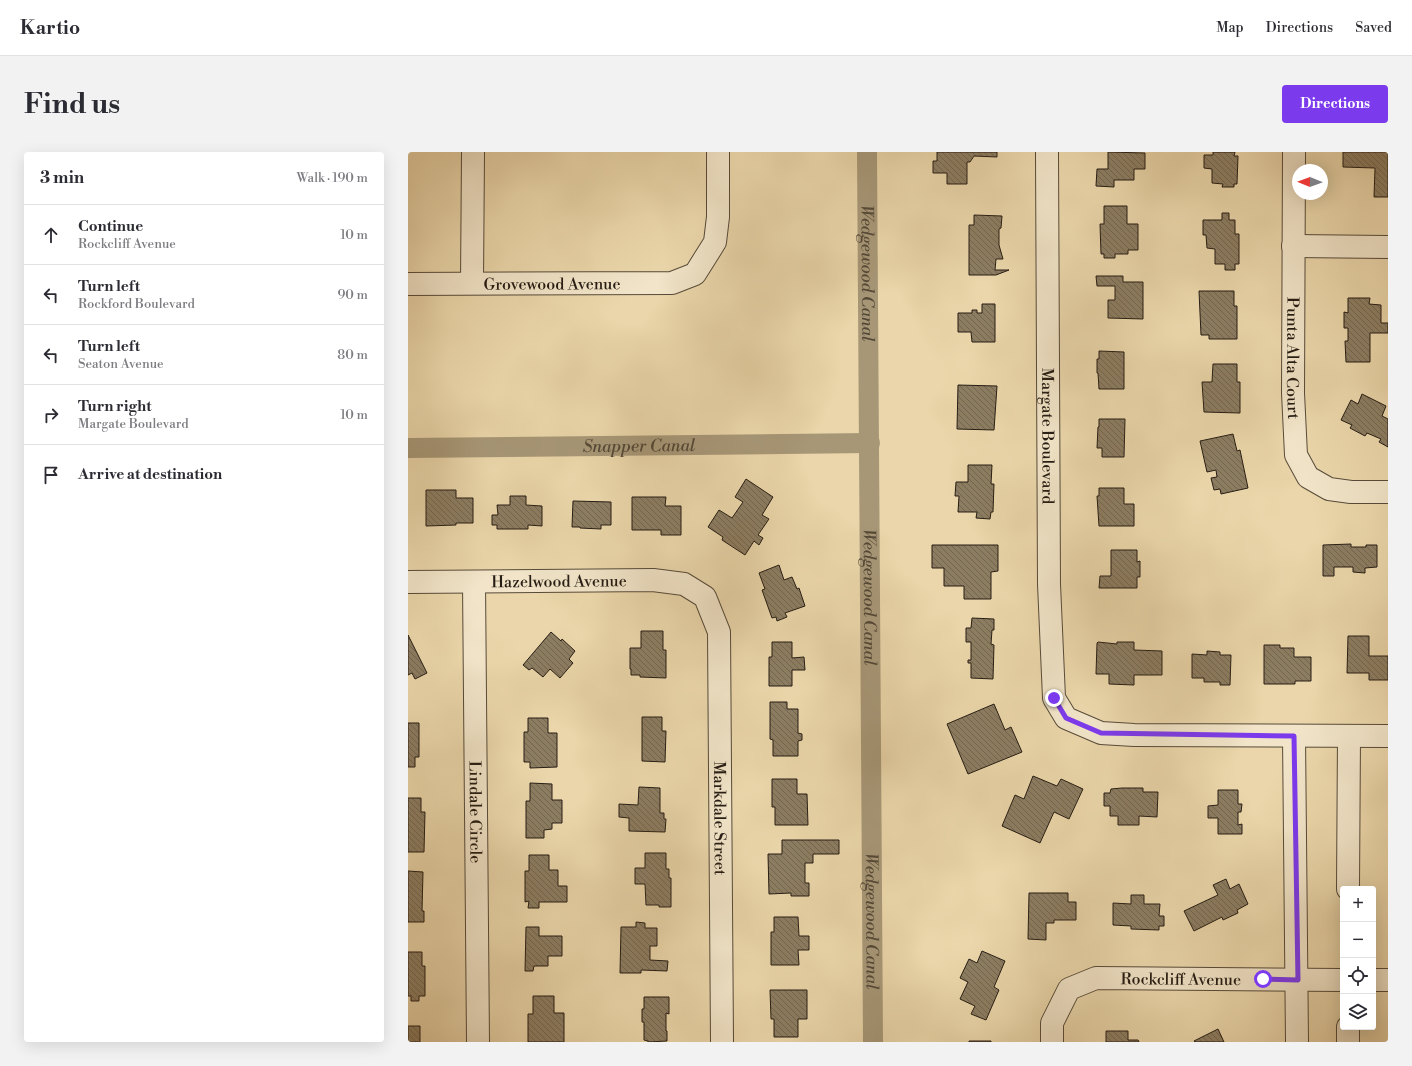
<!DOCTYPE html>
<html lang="en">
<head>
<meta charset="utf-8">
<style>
  :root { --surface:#fff; --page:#f2f2f3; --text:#2b2b33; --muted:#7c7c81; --line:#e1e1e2; --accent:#7c3aed }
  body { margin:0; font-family:"Libre Bodoni",serif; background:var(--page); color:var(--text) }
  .controls { position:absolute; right:12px; bottom:12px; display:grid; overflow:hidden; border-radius:4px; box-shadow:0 4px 16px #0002 }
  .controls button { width:36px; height:36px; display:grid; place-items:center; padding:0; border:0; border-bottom:1px solid var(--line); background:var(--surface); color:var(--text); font:20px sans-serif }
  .compass { position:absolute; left:884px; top:12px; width:36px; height:36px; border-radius:50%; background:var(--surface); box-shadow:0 4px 16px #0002; rotate:271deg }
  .stop { position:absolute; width:12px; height:12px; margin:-9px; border:3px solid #7c3aed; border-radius:50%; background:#fff }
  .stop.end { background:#7c3aed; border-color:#fff; box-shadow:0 1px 4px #0008 }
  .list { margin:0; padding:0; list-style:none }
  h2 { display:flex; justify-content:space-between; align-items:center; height:52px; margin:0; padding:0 16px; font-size:17px }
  h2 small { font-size:13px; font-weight:400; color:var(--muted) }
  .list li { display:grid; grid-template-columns:26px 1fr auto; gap:12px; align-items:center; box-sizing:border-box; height:60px; padding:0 16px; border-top:1px solid var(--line) }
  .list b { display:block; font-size:15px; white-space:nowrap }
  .list p { margin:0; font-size:13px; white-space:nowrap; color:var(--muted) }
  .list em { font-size:13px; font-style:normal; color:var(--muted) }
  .icon { flex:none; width:22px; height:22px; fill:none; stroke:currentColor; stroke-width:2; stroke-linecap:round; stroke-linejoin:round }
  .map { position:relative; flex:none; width:980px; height:890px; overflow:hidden; border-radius:4px }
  header { display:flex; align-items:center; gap:24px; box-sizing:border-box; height:56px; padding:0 20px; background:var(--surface); border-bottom:1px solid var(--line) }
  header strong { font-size:19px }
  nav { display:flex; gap:22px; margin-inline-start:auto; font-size:14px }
  .intro { display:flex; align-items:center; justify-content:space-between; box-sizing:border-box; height:96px; padding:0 24px }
  h1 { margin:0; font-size:28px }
  .button { padding:10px 18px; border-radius:4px; background:var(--accent); color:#fff; font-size:14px; font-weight:700 }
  main { display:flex; gap:24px; padding:0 24px }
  aside { flex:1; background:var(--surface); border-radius:4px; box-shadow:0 4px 16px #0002 }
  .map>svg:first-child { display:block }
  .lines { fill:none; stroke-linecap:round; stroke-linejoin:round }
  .canal { stroke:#a79777; stroke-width:20 }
  .building { fill:url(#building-back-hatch); stroke:#261d14 }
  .minor-casing { stroke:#574b3a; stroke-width:24 }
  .minor { stroke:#f1e4c8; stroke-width:22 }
  .route { stroke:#7c3aed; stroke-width:5 }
  .labels { text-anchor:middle; stroke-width:4; stroke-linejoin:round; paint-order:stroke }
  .street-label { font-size:16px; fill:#261d14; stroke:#f1e4c8 }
  .water-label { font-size:17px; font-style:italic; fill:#534837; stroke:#f1e4c8 }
</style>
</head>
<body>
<header>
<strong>Kartio</strong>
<nav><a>Map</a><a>Directions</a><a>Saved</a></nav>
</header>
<div class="intro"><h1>Find us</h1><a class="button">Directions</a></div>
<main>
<aside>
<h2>3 min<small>Walk · 190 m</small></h2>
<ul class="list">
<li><svg class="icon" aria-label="ahead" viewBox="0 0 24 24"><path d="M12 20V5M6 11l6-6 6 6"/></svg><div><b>Continue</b><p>Rockcliff Avenue</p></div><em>10 m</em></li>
<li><svg class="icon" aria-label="left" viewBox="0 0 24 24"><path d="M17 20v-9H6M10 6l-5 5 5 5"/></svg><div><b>Turn left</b><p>Rockford Boulevard</p></div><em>90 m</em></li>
<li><svg class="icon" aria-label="left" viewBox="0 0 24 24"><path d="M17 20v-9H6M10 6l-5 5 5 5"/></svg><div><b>Turn left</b><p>Seaton Avenue</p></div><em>80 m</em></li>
<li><svg class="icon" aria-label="right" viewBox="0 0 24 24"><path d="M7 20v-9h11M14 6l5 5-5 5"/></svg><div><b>Turn right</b><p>Margate Boulevard</p></div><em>10 m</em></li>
<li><svg class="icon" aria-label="arrive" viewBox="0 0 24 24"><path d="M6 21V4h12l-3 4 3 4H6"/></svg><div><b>Arrive at destination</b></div></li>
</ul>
</aside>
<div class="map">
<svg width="980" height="890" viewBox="0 0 980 890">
  <defs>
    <pattern id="building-back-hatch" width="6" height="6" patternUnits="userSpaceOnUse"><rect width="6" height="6" fill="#8c7d62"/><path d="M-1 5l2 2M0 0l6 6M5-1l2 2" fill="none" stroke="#726650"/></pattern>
  </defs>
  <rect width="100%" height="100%" fill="#ead6aa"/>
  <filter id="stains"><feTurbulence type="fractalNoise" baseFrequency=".005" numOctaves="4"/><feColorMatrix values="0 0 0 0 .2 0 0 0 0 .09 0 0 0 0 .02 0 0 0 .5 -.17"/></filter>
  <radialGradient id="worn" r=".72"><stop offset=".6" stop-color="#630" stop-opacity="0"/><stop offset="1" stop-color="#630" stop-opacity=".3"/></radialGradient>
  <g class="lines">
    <!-- canal -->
    <g class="canal">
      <path id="s1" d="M459,0l6,890"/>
      <path id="s2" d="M0,296l462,-5"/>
    </g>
  </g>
  <!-- building -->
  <path class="building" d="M529,0h60v5l-23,-1 -4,6h-3v22h-20v-11h-14v-12h4z
    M700,0l37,1v16h-11v11h-20v7l-18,-1 1,-17h11z
    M805,0h22l-1,4h4l-1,28h-3v3h-12l1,-3 -11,-1v-14l-8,-1v-13h9z
    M935,0h45v45h-14l1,-29 -32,-1z
    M696,54h23v18h11v26h-10v4h-13v4h-11v-4h-3l-1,-30h4z
    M814,61h7v7h6v14h4v30h-4v6h-10v-6h-10v-15l-8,-1 -1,-13h-3v-15h19z
    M566,63l28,1 -1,12 -2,1v16l4,14h-7l-1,11h14l-13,5h-27v-50h5z
    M688,124h27v6h20v37l-35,-1v-18h7v-14h-18z
    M791,139h35v15h3v33h-28v-4h-8z
    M940,146h22l-1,6 12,1v18h7v10h-18v29h-24l-1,-21h3v-13h-4v-16l4,1z
    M574,152h13v38h-23l-1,-10h-13v-19h14v-3h5v3h5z
    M691,199l25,1v37h-25l-1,-16h-1v-14h2z
    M805,212h24v18h3v31l-36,-1 -2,-30h10z
    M550,233l39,1 -3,44 -37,-1z
    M954,242l24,12 -4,10 6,3v28l-9,-5 2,-3 -14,-6 -2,3 -15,-8 2,-3 -11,-5 10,-20 7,4z
    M691,267h26l-1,38h-22v-9h-5l1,-21h1z
    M825,282l4,17 3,-1 8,38 -27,6 -1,-5 -6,1 -3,-12 6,-1 -1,-7 -9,2 -7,-31z
    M560,313h24l-1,19h3l-1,28h-2l-1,7 -14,-1 1,-6h-19l1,-16h-4l1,-14h12z
    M338,327l27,18 -11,18 7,4 -11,16 5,3 -4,7 -5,-4 -9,14 -23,-15 1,-3 -15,-10 11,-17 13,8 11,-16 -8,-5z
    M691,336h25v16h10v22h-35l-2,-30h2z
    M18,338h30v8h17v25h-17v2l-30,1z
    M102,344h16v9l16,1v20l-14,-1v4h-31v-4h-5v-10h6l-1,-10h13z
    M224,345h34l-1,9h16v29h-20v-5h-29z
    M165,349l38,1v23h-10v4l-21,-1v-1h-8z
    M943,392v3h15v-2h11v22l-12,1v5l-12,-1v-5h-19v9h-11v-31z
    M524,393h66v26l-7,1v27h-27v-13h-20v-18h-12z
    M703,398h26v12l3,-1v16h-3v11h-38l1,-12h11z
    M371,413l5,15 8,-3 5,12 2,-1 6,18 -20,7 2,4 -10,4 -1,-4 -4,1 -10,-28 3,-1 -6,-16z
    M564,466l22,1v11h-2l-1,14 3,1 -1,34 -22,-1v-15h-3v-3h3v-18h-5v-14h5z
    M233,479h22v19h3v28l-26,-1v-2h-9v-6h-1v-21h11z
    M143,480l10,9 1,-2 13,12 -6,8 4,4 -13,15 -10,-9 -7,8 -11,-9 -3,2 -6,-5z
    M0,483l19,38 -12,6 -3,-6 -4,2z
    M940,484h21v20h19v24h-19v-7h-22z
    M364,490h20v16l12,-1 1,13h-13v16h-23v-29h3z
    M690,490l19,2v-2h17v8l28,1v24h-28v10l-25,-1v-10h-13l1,-31z
    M856,493h16v3h14v9h17v24h-16v3h-31z
    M799,499l13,1v3h11l-1,30h-10v-3h-16v-4h-12v-24l15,1z
    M362,550h17v7h11v24l4,1v6l-4,1v15h-25v-16l-3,-1z
    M586,552l11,26 6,-3 11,25 -54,22 -21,-50z
    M234,565h20v14h4l-1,31 -23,-1z
    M120,566h20v15h9v34l-27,1v-6h-6v-30h4z
    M0,571h11v34h-4v10h-7z
    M625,624l24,10 4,-7 22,10 -14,30 -15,-7 -14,31 -38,-17 13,-31 9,4z
    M364,627h25v15h10l1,31h-33v-18h-3z
    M122,631l22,1v16h10v23h-10v6l-8,1v8h-18v-37h4z
    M231,635l21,1v25h4v6h2l-1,13 -36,-1v-13l-10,-1v-13l19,1z
    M714,636h21v4h15l-1,25 -18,-1v9h-21v-9h-8v-10h-6v-13h6l1,-4z
    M810,638h20v14h4l-1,8h-3v13l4,-1v10h-24v-16h-10v-12l10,-1z
    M0,646h13v14h4l-1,40h-16z
    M374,688h57v14h-26v9h-8v20h4v13h-18v-3l-22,1 -1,-40h14z
    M237,701h21v16h3v9h2v29h-12v-2h-13l-1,-21h-10v-16h10z
    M121,703h20v15h9v16h9v16h-28v6h-11l1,-7 -4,1v-31h4z
    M0,719l15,1 -1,39h2v11h-16z
    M818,727l4,10 9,-5 9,20 -11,6 1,3 -15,7 -1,-3 -28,14 -10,-20 34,-16 -5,-10z
    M621,741h39v9h8v18h-22v3h-8v17l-18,-1z
    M723,743h13v9h16l-1,12h5v10h-5v4l-28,-1v-3l-18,-1v-22l18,1z
    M366,765h24l1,19h10v14h-11l1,15h-28v-33h3z
    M228,770l9,1v5h12v18h-7v14l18,1 -1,10 -26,-1v3h-21l1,-46h15z
    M118,775h13v9h23v20h-14v10h-14l-1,5h-8z
    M574,799l23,10 -11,26 5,3 -13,30 -15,-6 4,-8 -15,-7 8,-17 -8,-4 9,-19 8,4z
    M0,800h14v14h3v30h-6v5h-8v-5h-3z
    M362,838h37v29h-9v18h-24v-18h-3z
    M125,844h21v17h10v29h-36v-28h5z
    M236,845h25v17l-3,-1v18h1v10l-19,1v-1l-4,-1v-18h-2v-13h2z
    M0,874h12v16h-12z
    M810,877l6,13h-29l-1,-1z
    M698,879h22v9h10l1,2h-33z
    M561,889h22v1h-22z"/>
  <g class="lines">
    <!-- minor casing -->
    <g class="minor-casing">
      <g id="minor">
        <path id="s3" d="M639,0l2,432 5,114 12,20 35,15 33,2 254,1"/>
        <path id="s4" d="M886,0l-1,241 3,62 12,22 21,12 22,3h37"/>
        <path d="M885,94l95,1"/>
        <path d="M64,131l1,-131"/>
        <path id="s5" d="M0,132l264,-1 23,-9 20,-32 3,-25v-65"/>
        <path id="s6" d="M0,430l245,-2 31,4 21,13 14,35 3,410"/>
        <path id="s7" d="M66,430l4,460"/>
        <path d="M886,584l3,306"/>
        <path d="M940,737l1,-153"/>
        <path d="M965,828h15"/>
        <path d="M940,875v15"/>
        <path id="s8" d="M644,890v-19l17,-34 27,-11 247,2"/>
      </g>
    </g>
    <!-- minor -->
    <use href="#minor" class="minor"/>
  </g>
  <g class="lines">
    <!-- route -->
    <path class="route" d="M646,546l12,20 35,15 193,3 4,244 -35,-1"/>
  </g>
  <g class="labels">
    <!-- street labels -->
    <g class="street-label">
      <text dy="6" stroke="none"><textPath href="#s5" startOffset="144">Grovewood Avenue</textPath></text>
      <text dy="6" stroke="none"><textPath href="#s4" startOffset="206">Punta Alta Court</textPath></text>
      <text dy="6" stroke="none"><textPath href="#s3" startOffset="284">Margate Boulevard</textPath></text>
      <text dy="6" stroke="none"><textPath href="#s6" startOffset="151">Hazelwood Avenue</textPath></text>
      <text dy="6" stroke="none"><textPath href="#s7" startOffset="230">Lindale Circle</textPath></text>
      <text dy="6" stroke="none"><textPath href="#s6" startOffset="525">Markdale Street</textPath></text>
      <text dy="6" stroke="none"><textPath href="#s8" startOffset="171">Rockcliff Avenue</textPath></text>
    </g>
    <!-- water labels -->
    <g class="water-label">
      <text dy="6" stroke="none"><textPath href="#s1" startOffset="121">Wedgewood Canal</textPath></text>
      <text dy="6" stroke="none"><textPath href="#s2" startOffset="231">Snapper Canal</textPath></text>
      <text dy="6" stroke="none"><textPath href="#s1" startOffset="445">Wedgewood Canal</textPath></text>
      <text dy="6" stroke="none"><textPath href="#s1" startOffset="769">Wedgewood Canal</textPath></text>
    </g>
  </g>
  <rect width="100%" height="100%" filter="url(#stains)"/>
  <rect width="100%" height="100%" fill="url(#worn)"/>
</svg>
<div class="controls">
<button>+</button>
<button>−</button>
<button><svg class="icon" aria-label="locate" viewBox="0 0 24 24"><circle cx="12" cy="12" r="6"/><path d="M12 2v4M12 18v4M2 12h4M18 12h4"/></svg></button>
<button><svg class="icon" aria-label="layers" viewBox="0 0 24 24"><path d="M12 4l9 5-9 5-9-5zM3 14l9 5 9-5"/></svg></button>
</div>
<svg class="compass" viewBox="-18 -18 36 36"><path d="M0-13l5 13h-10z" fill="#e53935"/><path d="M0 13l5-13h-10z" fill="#7c7c81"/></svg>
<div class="stop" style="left:855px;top:827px"></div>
<div class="stop end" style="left:646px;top:546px"></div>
</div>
</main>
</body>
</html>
